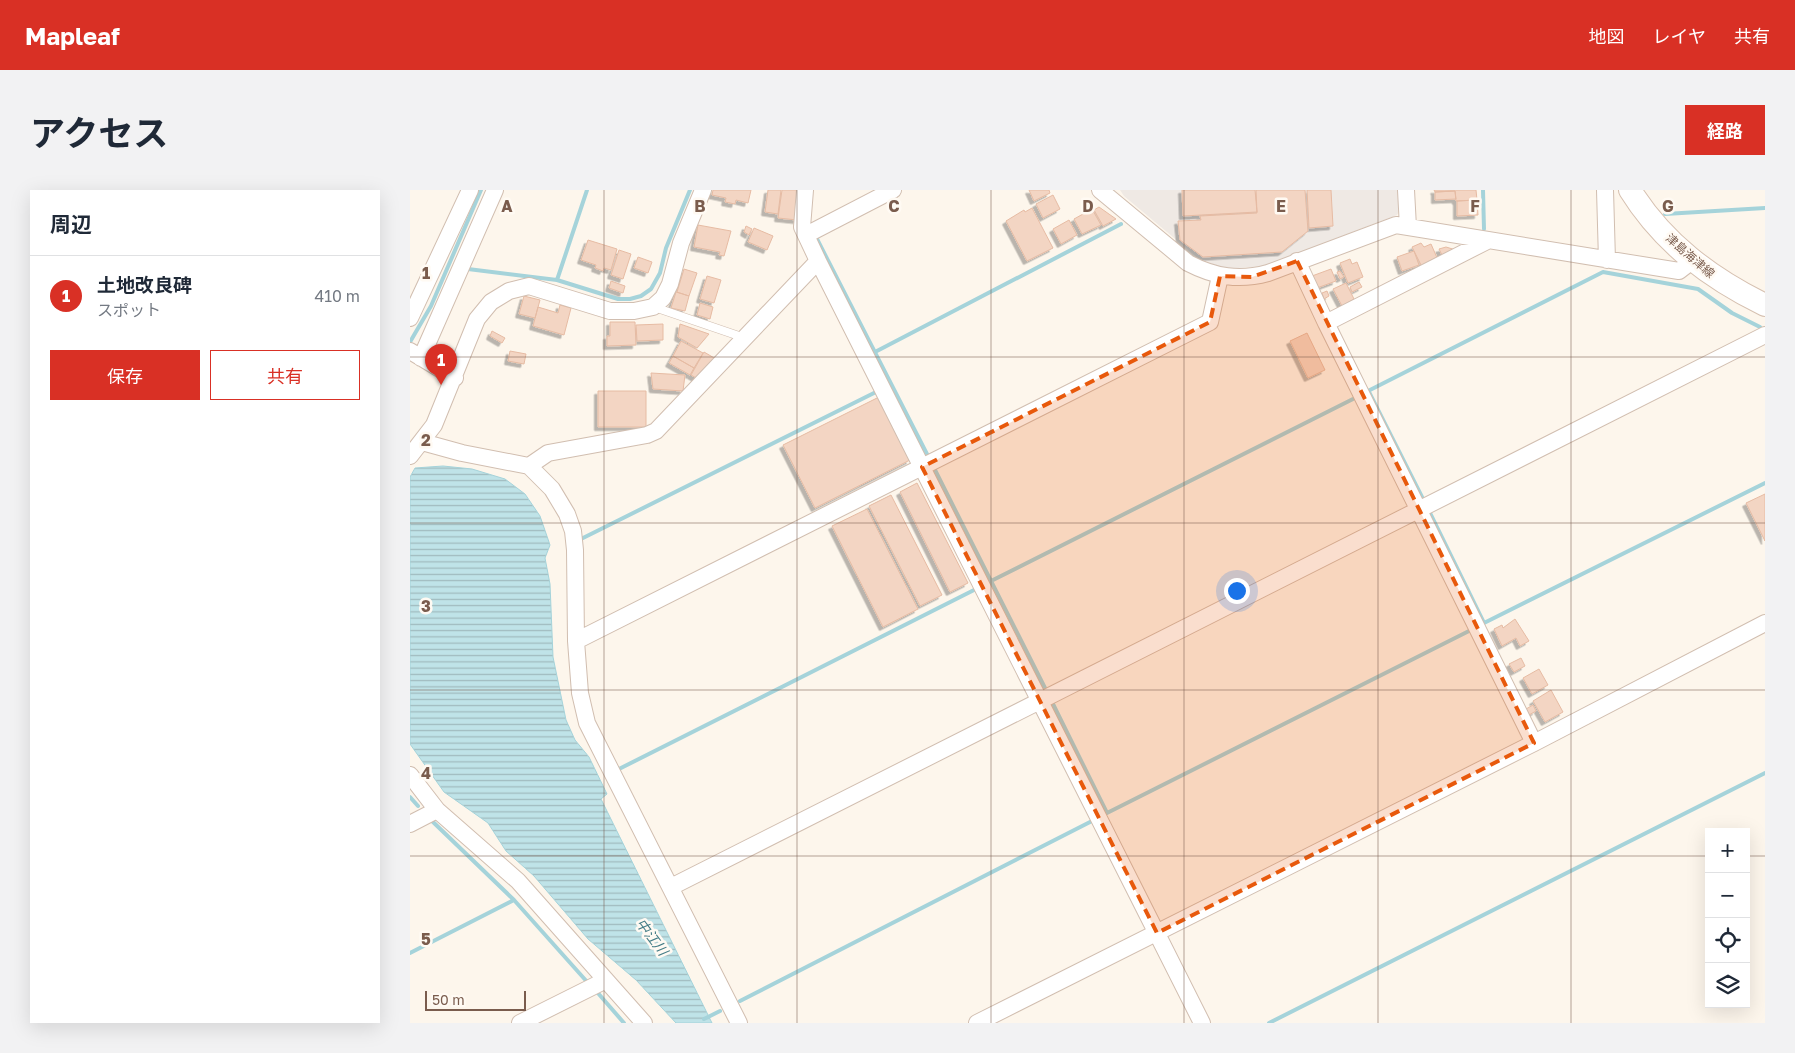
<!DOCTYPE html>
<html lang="ja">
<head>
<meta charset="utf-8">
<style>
  :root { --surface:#fff; --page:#f2f2f3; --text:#1f2937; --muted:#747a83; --line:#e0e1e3; --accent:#d93025 }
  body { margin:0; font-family:"Golos Text","Noto Sans JP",sans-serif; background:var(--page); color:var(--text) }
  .controls { position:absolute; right:15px; bottom:15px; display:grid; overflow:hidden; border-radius:0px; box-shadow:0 5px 20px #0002 }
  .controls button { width:45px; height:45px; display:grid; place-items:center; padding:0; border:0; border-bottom:1px solid var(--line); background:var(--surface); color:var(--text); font:25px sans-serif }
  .scale { position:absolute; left:15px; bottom:12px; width:101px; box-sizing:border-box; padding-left:5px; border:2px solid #7a5c4d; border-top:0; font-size:14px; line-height:18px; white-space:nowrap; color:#7a5c4d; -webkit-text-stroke:4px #fffaf3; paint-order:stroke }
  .you { position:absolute; left:826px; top:400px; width:18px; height:18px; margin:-12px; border:4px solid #fff; border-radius:50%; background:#1a73e8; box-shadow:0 0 0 8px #1a73e833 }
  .badge { display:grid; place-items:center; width:32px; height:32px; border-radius:50%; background:var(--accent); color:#fff; font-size:16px; font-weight:700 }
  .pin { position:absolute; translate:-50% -41px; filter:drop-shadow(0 1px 2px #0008) }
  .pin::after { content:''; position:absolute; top:26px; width:18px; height:15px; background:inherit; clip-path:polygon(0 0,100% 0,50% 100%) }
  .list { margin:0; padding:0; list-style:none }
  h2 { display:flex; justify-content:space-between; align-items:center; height:65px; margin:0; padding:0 20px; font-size:21px }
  h2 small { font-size:16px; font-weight:400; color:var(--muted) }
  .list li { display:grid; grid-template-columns:32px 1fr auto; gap:15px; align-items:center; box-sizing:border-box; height:80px; padding:0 20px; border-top:1px solid var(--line) }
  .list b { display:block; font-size:19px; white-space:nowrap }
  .list p { margin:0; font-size:16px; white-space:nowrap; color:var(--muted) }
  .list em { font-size:16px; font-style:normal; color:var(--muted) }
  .actions { display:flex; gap:10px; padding:15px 20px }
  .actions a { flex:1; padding:11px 0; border:1px solid var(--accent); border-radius:0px; text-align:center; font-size:18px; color:var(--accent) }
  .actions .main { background:var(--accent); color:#fff }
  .icon { flex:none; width:28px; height:28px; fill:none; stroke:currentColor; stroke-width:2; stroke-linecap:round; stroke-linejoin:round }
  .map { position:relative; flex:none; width:1355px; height:833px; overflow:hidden; border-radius:0px }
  header { display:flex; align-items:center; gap:30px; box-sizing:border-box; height:70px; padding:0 25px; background:var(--accent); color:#fff }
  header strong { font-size:24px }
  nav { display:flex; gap:28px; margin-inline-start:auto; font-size:18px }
  .intro { display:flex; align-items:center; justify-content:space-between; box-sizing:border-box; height:120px; padding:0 30px }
  h1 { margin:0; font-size:35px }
  .button { padding:12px 22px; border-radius:0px; background:var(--accent); color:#fff; font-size:18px; font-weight:700 }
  main { display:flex; gap:30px; padding:0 30px }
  aside { flex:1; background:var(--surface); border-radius:0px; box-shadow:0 5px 20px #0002 }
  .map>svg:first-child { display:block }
  .industrial { fill:#efe9e4 }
  .water { fill:url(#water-rules); stroke:#a5d3da }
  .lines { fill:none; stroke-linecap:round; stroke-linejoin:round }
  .stream { stroke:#a5d3da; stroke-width:4 }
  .building { fill:#f3d5c3; stroke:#e6bba3; filter:url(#shadow) }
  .lane-casing { stroke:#d1beb0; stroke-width:9 }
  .street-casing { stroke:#d1beb0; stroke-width:18 }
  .secondary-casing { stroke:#d6c0b0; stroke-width:24 }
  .lane { stroke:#fff; stroke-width:8 }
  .street { stroke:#fff; stroke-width:16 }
  .secondary { stroke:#fff; stroke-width:22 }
  .marked { fill:#e8590c; fill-opacity:0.2; stroke:#e8590c; stroke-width:4; stroke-dasharray:10 6; stroke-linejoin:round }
  .grid { fill:none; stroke:#7a5c4d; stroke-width:1; stroke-opacity:0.55 }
  .labels { text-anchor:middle; stroke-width:5; stroke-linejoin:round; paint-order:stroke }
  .street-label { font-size:12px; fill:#7a5c4d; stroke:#fffaf3 }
  .water-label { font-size:14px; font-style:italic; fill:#437c86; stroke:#fffaf3 }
  .grid-label { font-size:16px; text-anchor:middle; font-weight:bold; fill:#7a5c4d; stroke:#fffaf3; stroke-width:5; stroke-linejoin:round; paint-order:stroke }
</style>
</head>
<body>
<header>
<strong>Mapleaf</strong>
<nav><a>地図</a><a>レイヤ</a><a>共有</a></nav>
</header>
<div class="intro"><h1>アクセス</h1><a class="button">経路</a></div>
<main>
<aside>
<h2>周辺<small></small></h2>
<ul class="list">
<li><span class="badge">1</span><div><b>土地改良碑</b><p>スポット</p></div><em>410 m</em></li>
</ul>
<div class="actions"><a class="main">保存</a><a>共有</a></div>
</aside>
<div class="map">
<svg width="1355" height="833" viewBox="0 0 1355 833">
  <defs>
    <pattern id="water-rules" width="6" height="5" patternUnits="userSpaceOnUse" patternTransform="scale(1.25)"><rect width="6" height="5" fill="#bfe3e8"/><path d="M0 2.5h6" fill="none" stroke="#a0bbbe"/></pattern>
    <filter id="shadow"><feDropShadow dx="-3.5" dy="3.5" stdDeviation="0" flood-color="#0004"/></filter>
  </defs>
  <rect width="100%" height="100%" fill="#fdf6ec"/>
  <!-- industrial -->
  <path class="industrial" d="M710,0h280l1,19 -4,6 -133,51 -39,3 -27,-11 -74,-62z"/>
  <!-- water -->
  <path class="water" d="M33,276l29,3 33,10 20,15 15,22 10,29 -5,13 5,26 3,73 13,63 9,20 14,17 18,37 -6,5 111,224h-36l-40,-43 -48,-41 -54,-63 -28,-25 -18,-28 -44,-31 -34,-48v-267l5,-9z"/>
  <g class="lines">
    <!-- stream -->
    <path class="stream" d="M1073,0l1,39
      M1255,24l100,-6
      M406,47l113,221
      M58,79l89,11 61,19h12l11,-3 10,-7 9,-16 6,-25 24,-58
      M147,90l30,-90
      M0,152l21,-36 50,-116
      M465,162l246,-128
      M956,202l237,-120 95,17 34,24 28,14
      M959,202l55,109
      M524,278l113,224
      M1019,321l55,112
      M173,348l295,-147
      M577,393l366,-184
      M1072,434l283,-141
      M642,512l55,111
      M209,579l357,-180
      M0,607l8,9
      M693,625l366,-184
      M22,631l82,79 75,84
      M0,763l104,-53
      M187,802l27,31
      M330,811l352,-180
      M294,829l16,-8
      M859,833l496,-250"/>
  </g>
  <!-- building -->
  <path class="building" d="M303,0h38l-3,13 -12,-3 -1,4 -10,-2 1,-4 -14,-3z
    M358,0h13l-3,24 -13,-2z
    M372,0h18l-3,30 -19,-2z
    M619,0h20l1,3 -16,8z
    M772,0h73l2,22 -74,4z
    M846,0h49l3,41 -26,21 -79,5 -23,-17 -2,-19 23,-1 -1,-4 57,-3z
    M897,0h24l2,36 -24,2z
    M1024,0h42l1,10 -21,1 -1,-10 -20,1z
    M1045,1l1,8 -21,1v-8z
    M643,5l7,14 -17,9 -7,-14z
    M1067,10l1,15 -21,1v-15z
    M689,17l17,12 -13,7 -9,-16z
    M622,18l21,40 -26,13 -21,-40 18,-11 1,2z
    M682,19l9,16 -19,9 -8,-15z
    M659,30l8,15 -16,9 -8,-15z
    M288,35l33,6 -7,25 -5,-1 1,-3 -26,-5z
    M336,36l6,3 -3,6 -5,-3z
    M344,38l19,8 -6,14 -19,-8z
    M178,50l29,9 -6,21 -7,-2 -1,3 -8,-3 1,-3 -15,-5z
    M1011,53l3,4 7,-3 7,16 -16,7 -10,-20z
    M1036,57l10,3 -13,7 -4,-8z
    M209,60l12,4 -8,25 -12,-4z
    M1004,61l5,14 -17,6 -5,-14z
    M228,67l14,5 -4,11 -14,-5z
    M940,69l2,5 5,-2 6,15 -15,6 -8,-20z
    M274,79l13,4 -8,23 -12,-4z
    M921,79l5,12 -19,7 -5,-12z
    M930,81l4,6 -4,2 -3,-7z
    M297,86l14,4 -7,23 -14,-4z
    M201,91l14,5 -2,7 -14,-5z
    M949,92l3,5 -10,5 -2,-5z
    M936,93l8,16 -12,7 -9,-17z
    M917,101l2,5 -5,3 -2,-6z
    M266,102l13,4 -4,15 -14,-3z
    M114,106l16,4 -5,18 -16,-4z
    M290,113l13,4 -3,12 -13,-4z
    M150,115l11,3 -7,27 -31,-9 5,-19 20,6z
    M200,132h25l1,23 -29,1v-10h3z
    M253,134v16l-26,1 -1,-16z
    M270,134l29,10 -12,14 -19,-11z
    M82,141l13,7 -3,5 -12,-7z
    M897,143l18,37 -17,8 -18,-37z
    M271,151l22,12 -9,15 -21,-12z
    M100,161l16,3 -2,10 -16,-3z
    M294,162l12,7 -18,20 -7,-4z
    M263,166l21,12 -4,7 -21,-12z
    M241,183l34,2 -2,16 -30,-2z
    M188,201h48v36h-48z
    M469,207l31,63 -95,48 -32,-63z
    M507,293l51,100 -18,9 -50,-100z
    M1355,304v47l-19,-38z
    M481,305l51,100 -22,11 -51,-100z
    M457,319l51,100 -35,18 -51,-101z
    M1105,429l14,22 -9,5 -4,-8 -14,8 -8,-17 8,-4 1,3z
    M1111,468l4,8 -11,6 -5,-8z
    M1129,479l9,16 -16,9 -9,-16z
    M1141,500l12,22 -18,10 -12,-21z
    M1123,515l3,6 -7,4 -3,-6z"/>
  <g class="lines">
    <!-- lane casing -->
    <g class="lane-casing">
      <path id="lane" d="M244,117l91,31"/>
    </g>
    <!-- street casing -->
    <g class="street-casing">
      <path id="street" d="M395,0l-3,37 16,34 384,762
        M690,0l88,73c27,14 51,18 80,10l128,-48 283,46 13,-10
        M996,0l2,37
        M1195,0l2,70
        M396,45l87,-45
        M887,71l29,62 208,420
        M0,128l60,-128
        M916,133l161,-82
        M0,161l45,27
        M11,168l74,-168
        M12,252l40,11 67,13 23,23 15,25 6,17 2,19 1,91 4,52 7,30 152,300
        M0,266l24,-31 43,-106 14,-17 18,-11 20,-5 81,25h24l19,-4 10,-9 7,-14 11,-41 22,-53
        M119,276l19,-13 99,-18 9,-4 162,-170
        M166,451l634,-319 10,-46
        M0,585l27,35 81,71 126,142
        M0,634l27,-14
        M261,697l1094,-552
        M110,833l86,-43
        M567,833l557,-280 231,-120"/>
    </g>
    <!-- secondary casing -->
    <g class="secondary-casing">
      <path id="secondary" d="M1220,0c33,53 80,88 135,115"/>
    </g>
    <!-- lane -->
    <use href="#lane" class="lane"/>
    <!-- street -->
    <use href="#street" class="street"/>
    <!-- secondary -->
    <use href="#secondary" class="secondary"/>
  </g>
  <!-- marked area -->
  <path class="marked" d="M887,71l237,482 -377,190 -235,-466 288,-145 10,-46 32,1z"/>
  <!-- grid -->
  <path class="grid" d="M194,0v833M387,0v833M581,0v833M774,0v833M968,0v833M1161,0v833M0,167h1355M0,333h1355M0,500h1355M0,666h1299M1336,666h19"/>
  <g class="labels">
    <!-- street labels -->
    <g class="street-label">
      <text transform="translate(1280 66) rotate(41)" y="4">津島海津線</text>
    </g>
    <!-- water labels -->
    <g class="water-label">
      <text transform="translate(242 747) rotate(53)" y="5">中江川</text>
    </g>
  </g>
  <g class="grid-label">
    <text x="97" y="22">A</text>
    <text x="290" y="22">B</text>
    <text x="484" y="22">C</text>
    <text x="678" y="22">D</text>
    <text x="871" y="22">E</text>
    <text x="1065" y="22">F</text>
    <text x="1258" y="22">G</text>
    <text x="16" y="89">1</text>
    <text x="16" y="256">2</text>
    <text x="16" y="422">3</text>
    <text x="16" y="589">4</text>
    <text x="16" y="755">5</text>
  </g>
</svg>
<div class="controls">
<button>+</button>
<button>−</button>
<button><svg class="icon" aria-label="locate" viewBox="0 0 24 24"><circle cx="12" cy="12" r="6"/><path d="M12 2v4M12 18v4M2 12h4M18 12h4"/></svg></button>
<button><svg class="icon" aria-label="layers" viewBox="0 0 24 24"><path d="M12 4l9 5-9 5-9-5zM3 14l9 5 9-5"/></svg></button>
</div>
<div class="scale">50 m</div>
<div class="you"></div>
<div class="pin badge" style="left:31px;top:195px">1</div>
</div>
</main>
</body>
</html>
